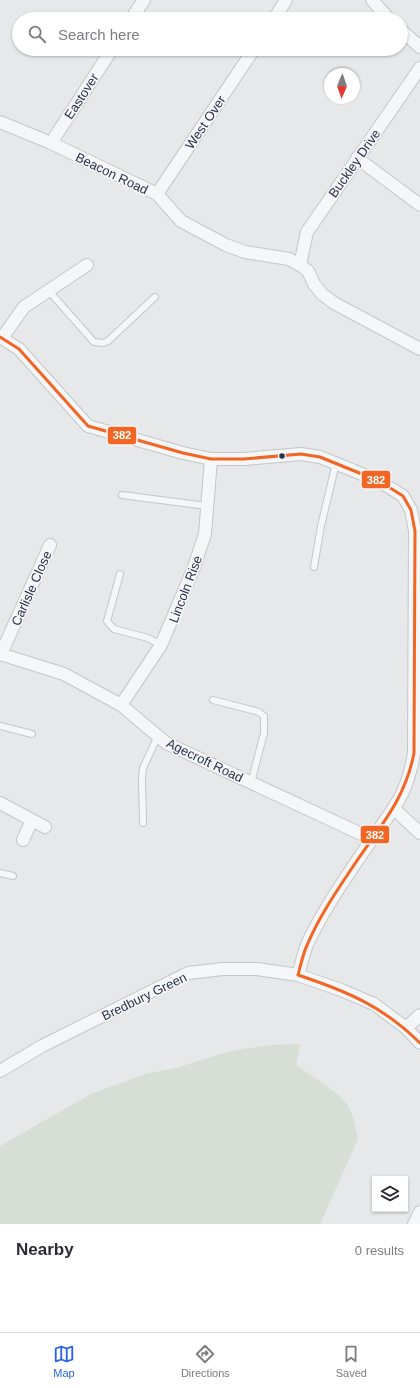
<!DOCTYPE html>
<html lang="en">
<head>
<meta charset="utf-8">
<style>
  :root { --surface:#fff; --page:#f2f2f3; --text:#2b2b33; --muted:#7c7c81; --line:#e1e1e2; --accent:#2563eb }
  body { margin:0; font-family:Arial,sans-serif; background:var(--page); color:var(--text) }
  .controls { position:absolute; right:12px; bottom:12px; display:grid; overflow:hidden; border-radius:0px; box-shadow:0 1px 3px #0004 }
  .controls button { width:36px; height:36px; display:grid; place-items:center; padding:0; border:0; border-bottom:1px solid var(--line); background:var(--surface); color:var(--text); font:20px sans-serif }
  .compass { position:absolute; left:324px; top:68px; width:36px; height:36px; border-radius:50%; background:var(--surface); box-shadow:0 1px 3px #0004; rotate:182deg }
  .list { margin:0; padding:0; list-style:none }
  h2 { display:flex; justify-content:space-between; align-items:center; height:52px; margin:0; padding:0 16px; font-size:17px }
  h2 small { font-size:13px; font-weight:400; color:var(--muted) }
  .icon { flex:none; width:22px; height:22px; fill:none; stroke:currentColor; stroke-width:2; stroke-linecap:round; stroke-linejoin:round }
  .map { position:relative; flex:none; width:420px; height:1224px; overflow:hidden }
  .search { position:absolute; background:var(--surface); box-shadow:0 1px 3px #0004; left:12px; right:12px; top:12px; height:44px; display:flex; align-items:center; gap:10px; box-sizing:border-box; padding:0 14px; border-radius:22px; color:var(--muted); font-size:15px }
  .sheet { height:108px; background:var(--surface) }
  nav { display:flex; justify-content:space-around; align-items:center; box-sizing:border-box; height:56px; border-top:1px solid var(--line); background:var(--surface); font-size:11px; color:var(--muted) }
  nav a { display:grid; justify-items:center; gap:2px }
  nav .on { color:var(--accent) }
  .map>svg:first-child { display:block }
  .green { fill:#d6ded6 }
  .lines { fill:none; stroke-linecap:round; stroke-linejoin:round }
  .service-casing { stroke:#c4c6c8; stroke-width:8 }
  .minor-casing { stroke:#c4c6c8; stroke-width:14 }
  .service { stroke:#f5f6f7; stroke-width:6 }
  .minor { stroke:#f5f6f7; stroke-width:12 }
  .bus-1-casing { stroke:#f4f6f9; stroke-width:6 }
  .bus-1 { stroke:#f26522; stroke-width:3 }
  .bus-dot { fill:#2b3445; stroke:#f4f6f9; stroke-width:1.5 }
  .labels { text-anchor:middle; stroke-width:3.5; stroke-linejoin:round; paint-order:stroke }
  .street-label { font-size:13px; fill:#2b3445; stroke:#f4f6f9 }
  .line-badge { stroke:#f4f6f9; stroke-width:1.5 }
  .badge-label { font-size:11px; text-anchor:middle; font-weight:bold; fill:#fff }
</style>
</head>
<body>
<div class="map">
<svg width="420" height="1224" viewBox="0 0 420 1224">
  <rect width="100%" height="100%" fill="#e6e8ea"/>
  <!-- green -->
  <path class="green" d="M300,1044l-4,21 42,29 11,13 4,11 5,21 -38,85h-320v-78l91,-52 54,-20 31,-6 48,-15 19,-4 30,-4z"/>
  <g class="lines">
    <!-- service casing -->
    <g class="service-casing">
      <path id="service" d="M48,290l46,52 9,1 5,-2 47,-44
        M122,495l85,11
        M314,567l7,-41 15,-63
        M120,574l-13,47 7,8 34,9 13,7
        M213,700l46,12 5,4v17l-13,50
        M0,726l32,8
        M143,823l-1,-46 1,-9 15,-32
        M0,873l13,3"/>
    </g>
    <!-- minor casing -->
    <g class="minor-casing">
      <path id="minor" d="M372,0l17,19
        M131,19l13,-19
        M274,19l12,-19
        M401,30l19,17
        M0,122l51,21 106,51 24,27 45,24 19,7 44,7 11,6 8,6 6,13 8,10 12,9 86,46
        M51,143l61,-94
        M357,158l63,47
        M157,194l97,-145
        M300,265l7,-33 113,-164
        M0,337l19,12 69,77 95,27 28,6h33l57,-5 19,3 59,24 24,15 8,14 4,21 -1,222c-7,42 -19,53 -42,86 -22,32 -45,65 -62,99 -6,11 -8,25 -12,37
        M2,338l22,-31 63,-42
        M0,654l64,20 57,31 45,38 206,96
        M1,654l49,-109
        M121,705l40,-60 32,-75 12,-36 6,-75
        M0,803l45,24
        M394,809l26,24
        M23,840l9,-20
        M406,1028l14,-13
        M0,1071l42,-25 146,-73 35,-4h34l41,6 43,15 33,14 32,24 14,15
        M414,1224l6,-12"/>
    </g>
    <!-- service -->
    <use href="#service" class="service"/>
    <!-- minor -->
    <use href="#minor" class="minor"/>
    <!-- bus-1 casing -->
    <g class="bus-1-casing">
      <path id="bus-1" d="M0,337l19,12 69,77 95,27 28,6h33l57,-5 19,3 59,24 24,15 8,14 4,21 -1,222c-9,47 -34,73 -60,112 -16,24 -34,50 -46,78 -5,10 -7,21 -10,32
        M298,975c48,16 85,31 122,68"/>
    </g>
    <!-- bus-1 -->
    <use href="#bus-1" class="bus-1"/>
  </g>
  <!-- markers -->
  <circle class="bus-dot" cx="282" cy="456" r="3.5"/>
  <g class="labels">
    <!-- street labels -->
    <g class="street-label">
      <text transform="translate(81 96) rotate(-57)" y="5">Eastover</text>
      <text transform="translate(205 122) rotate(-56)" y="5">West Over</text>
      <text transform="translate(354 163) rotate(-55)" y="5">Buckley Drive</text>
      <text transform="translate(112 173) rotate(26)" y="5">Beacon Road</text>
      <text transform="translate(31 588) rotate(-66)" y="5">Carlisle Close</text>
      <text transform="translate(185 589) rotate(-69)" y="5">Lincoln Rise</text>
      <text transform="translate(205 760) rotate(26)" y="5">Agecroft Road</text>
      <text transform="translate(144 996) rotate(-26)" y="5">Bredbury Green</text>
    </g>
  </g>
  <g class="line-badge">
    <rect x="107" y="426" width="30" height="19" rx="4" fill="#f26522"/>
    <rect x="361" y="470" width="30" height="19" rx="4" fill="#f26522"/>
    <rect x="360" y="825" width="30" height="19" rx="4" fill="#f26522"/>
  </g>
  <g class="badge-label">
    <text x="122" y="439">382</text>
    <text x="376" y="484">382</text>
    <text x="375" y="839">382</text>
  </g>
</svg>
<div class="controls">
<button><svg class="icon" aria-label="layers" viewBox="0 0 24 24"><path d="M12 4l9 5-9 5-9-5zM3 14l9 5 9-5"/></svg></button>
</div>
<svg class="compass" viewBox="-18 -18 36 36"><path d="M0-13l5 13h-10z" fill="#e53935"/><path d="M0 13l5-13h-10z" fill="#7c7c81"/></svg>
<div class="search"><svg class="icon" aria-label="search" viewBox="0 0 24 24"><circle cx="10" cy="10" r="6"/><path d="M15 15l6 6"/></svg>Search here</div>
</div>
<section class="sheet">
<h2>Nearby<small>0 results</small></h2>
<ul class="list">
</ul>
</section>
<nav>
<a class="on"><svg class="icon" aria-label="map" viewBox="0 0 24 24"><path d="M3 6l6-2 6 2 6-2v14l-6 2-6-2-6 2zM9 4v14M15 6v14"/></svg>Map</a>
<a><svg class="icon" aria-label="directions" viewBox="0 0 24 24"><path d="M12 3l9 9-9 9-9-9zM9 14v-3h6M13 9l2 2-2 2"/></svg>Directions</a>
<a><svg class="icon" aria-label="saved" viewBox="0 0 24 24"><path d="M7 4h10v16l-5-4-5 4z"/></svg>Saved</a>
</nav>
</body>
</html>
